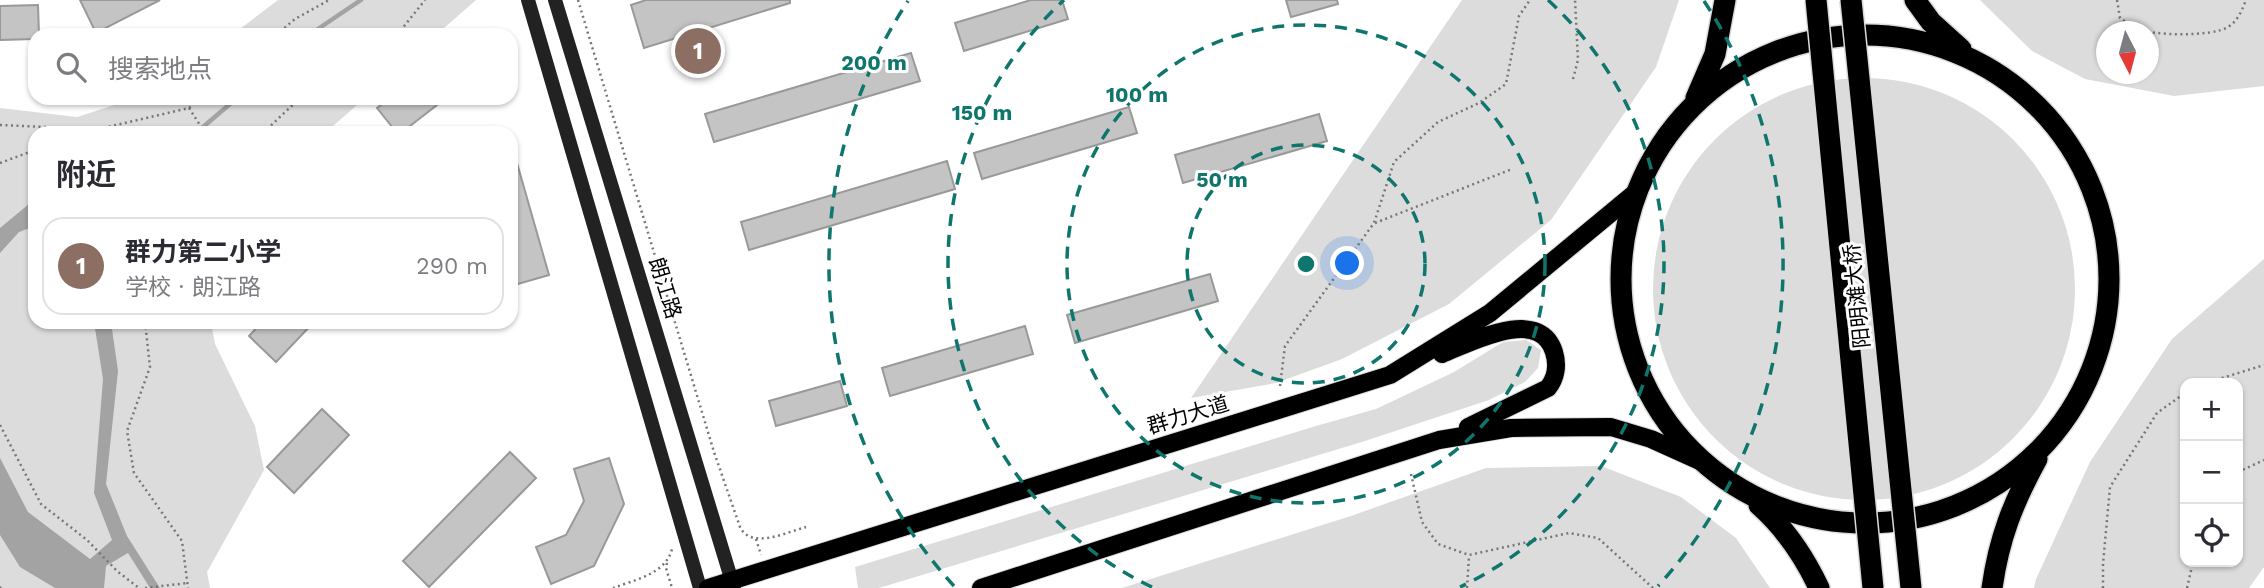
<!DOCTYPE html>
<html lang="zh">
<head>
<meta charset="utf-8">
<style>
  :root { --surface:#fff; --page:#f2f2f3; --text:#2b2b33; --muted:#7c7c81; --line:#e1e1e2; --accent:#1a73e8 }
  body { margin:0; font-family:"Work Sans","Noto Sans SC",sans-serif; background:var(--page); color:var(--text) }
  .controls { position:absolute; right:21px; bottom:21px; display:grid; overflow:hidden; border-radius:14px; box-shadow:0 2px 5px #0004 }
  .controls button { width:63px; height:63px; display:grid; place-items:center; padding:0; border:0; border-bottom:2px solid var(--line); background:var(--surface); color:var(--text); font:35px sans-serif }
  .compass { position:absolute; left:2096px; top:21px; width:63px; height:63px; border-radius:50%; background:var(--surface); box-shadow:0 2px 5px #0004; rotate:174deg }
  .you { position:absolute; left:1348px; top:264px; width:24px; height:24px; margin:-18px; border:5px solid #fff; border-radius:50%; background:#1a73e8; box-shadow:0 0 0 10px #1a73e833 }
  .badge { display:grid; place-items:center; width:46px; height:46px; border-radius:50%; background:var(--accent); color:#fff; font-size:23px; font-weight:700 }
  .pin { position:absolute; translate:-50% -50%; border:4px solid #fff; box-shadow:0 2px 7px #0006 }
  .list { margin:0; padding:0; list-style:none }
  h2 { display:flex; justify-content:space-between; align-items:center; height:91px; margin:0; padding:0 28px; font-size:30px }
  h2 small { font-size:23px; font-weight:400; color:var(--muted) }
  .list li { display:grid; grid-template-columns:46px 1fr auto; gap:21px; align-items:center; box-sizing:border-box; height:98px; margin:0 14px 14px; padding:0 14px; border:2px solid var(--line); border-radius:21px }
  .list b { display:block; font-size:26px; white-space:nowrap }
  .list p { margin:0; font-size:23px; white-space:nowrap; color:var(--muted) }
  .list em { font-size:23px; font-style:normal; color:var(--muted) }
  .icon { flex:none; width:38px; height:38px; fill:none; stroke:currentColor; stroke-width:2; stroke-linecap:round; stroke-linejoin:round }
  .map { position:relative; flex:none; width:2264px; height:588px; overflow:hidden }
  .search { position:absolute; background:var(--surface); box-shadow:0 2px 5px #0004; left:28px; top:28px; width:490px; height:77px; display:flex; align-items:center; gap:18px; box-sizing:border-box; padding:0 24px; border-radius:21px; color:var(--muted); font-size:26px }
  .panel { position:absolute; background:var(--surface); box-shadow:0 2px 5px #0004; left:28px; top:126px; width:490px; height:203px; border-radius:21px }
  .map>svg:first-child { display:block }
  .green { fill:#dcdcdc; fill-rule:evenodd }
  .water { fill:#a3a3a3 }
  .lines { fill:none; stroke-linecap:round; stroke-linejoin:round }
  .stream { stroke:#a3a3a3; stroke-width:4.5 }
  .building { fill:#c4c4c4; stroke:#999; stroke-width:2 }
  .primary-casing { stroke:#dbdbdb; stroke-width:20 }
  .highway-casing { stroke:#dbdbdb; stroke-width:24 }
  .path { stroke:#777; stroke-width:2.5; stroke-dasharray:2 3.5; stroke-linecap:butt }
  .secondary { stroke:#222; stroke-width:14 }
  .primary { stroke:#000; stroke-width:18 }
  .highway { stroke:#000; stroke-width:21 }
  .highway-bridge-casing { stroke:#dbdbdb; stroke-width:24; stroke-linecap:butt }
  .highway-bridge { stroke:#000; stroke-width:21 }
  .ring { fill:none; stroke:#0f766e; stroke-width:3.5; stroke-dasharray:12 9 }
  .labels { text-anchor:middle; stroke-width:6; stroke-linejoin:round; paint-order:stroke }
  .street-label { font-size:21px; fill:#000; stroke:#fff }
  .centre { fill:#0f766e; stroke:#fff; stroke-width:3.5 }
  .ring-label { font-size:21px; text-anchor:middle; font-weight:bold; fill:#0f766e; stroke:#fff; stroke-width:6; stroke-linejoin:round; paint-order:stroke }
</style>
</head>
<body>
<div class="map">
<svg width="2264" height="588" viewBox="0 0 2264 588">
  <rect width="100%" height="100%" fill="#fff"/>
  <!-- green -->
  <path class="green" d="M278,0h198l-40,35h-204z
    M1462,0h217l-23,67 -105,153 -102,84 -107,55 -66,24 -85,15z
    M1980,0h284v86l-90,10 -89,-17 -53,-28zM2106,32h42v42h-42z
    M1653 289a211 211 0 1 1 422 0a211 211 0 1 1-422 0Z
    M136,98h229l-40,35h-290v189h176l4,22 40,82 9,44 -57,102 3,16h-210v-480l77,9z
    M2264,259v308l-15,21h-215l2,-9 54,-117 82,-123zM2238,383v179h-53v-179z
    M1526,340l15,10 -3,18 -13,14 -36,18 -124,41 -486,147h-21l-3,-21 461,-141 60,-17 78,-37 49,-30z
    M1601,466l80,31 55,41 34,50h-648l229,-72 135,-48z"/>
  <!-- water -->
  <path class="water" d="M35,199v27l-16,6 -19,21v-25z
    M94,322h17l7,49 -12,113 21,52 33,52h-10l-22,-35 -22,13 -2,22h-49l-35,-21 -20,-32v-77l28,54 62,47 22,-19 -18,-47 9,-114z"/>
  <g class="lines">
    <!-- stream -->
    <path class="stream" d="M309,35l52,-35
      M196,133l41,-35"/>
  </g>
  <!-- building -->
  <path class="building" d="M80,0h80l-64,33z
    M646,0h144v3l-146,45 -13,-43z
    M1031,0h31l6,19 -104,32 -9,-28z
    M1286,0h51l1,4 -47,13z
    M38,5l1,30h-4v4l-35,1v-34z
    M911,53l9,28 -206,61 -9,-28z
    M390,98h56l-45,35h-4l-20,-25z
    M1129,107l8,26 -155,46 -8,-26z
    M1319,114l8,27 -144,42 -8,-28z
    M515,156l34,119 -38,11v-129z
    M947,161l8,28 -206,61 -8,-28z
    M1210,274l8,27 -143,42 -8,-28z
    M262,322h52l-38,40 -27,-26z
    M1025,326l8,28 -143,42 -8,-28z
    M840,381l7,25 -71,20 -7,-25z
    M322,409l27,26 -55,58 -27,-26z
    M510,452l26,26 -107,109 -26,-26z
    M609,458l15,46 -30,62 -43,18 -15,-37 30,-12 18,-34 -10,-32z"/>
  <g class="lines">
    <!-- primary casing -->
    <g class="primary-casing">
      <path id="primary" d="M1442,354c28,-11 97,-49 112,-2 4,13 2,26 -6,36l-80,39
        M708,588l682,-213 100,-62 145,-120
        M981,588l458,-148 72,-12 100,-1 40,12 51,23"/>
    </g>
    <!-- highway casing -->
    <g class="highway-casing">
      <path id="highway" d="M1915,0l16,22 30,27
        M1621 279a244 244 0 1 1 488 0a244 244 0 1 1-488 0Z
        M1696,98l19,-44 10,-54
        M1759,505c27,24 45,51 60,83
        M1992,588c7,-50 21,-85 45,-129"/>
    </g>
    <!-- path -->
    <path class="path" d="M578,0l136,452 26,75c11,23 47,5 66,0
      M2117,0l3,18c5,3 10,8 14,10 18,8 78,9 94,-1 10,-6 14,-17 18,-27
      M276,35l19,-16 34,-19
      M397,35l28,-35
      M1573,79l5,-19 -3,-60
      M189,108l16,25
      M0,125l90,4
      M82,133l107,-25 12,-10
      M263,133l37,-35
      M0,163l35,-13
      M1375,223l137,-54
      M145,322l5,45 -23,64 7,42 48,68 6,47
      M2206,383l58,-18
      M1280,386l5,-40 89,-123 20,-61 44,-40 41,-19 27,-19 13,-68 11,-16
      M0,425l41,79 46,36 30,31 22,17
      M2238,472l26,-12
      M1411,474l11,48 16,22 31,11 100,-22 29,5 55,50
      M756,539l5,16
      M667,563l-1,5 6,20
      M0,587l1,1
      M145,588l43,-5
      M613,588c21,-8 53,-14 59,-39
      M1467,588l2,-32
      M2103,588v-24l7,-77 47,-74 28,-20
      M2187,588l6,-26"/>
    <!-- secondary -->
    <path class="secondary" d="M528,0l172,588
      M555,0l179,588"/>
    <!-- primary -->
    <use href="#primary" class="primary"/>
    <!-- highway -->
    <use href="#highway" class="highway"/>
    <!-- highway-bridge casing -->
    <g class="highway-bridge-casing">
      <path id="highway-bridge" d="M1816,0l57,588
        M1851,0l60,588"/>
    </g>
    <!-- highway-bridge -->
    <use href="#highway-bridge" class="highway-bridge"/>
  </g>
  <!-- distance rings -->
  <g class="ring">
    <circle cx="1306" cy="264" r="119"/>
    <circle cx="1306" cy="264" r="239"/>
    <path d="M1152 587A358 358 0 0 1 1064 0M1548 0A358 358 0 0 1 1460 587"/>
    <path d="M954 586A477 477 0 0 1 908 1M1704 1A477 477 0 0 1 1658 586"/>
  </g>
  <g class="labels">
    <!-- street labels -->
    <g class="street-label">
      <text transform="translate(665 288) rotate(73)" y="7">朗江路</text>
      <text transform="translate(1857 296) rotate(-96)" y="7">阳明滩大桥</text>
      <text transform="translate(1188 415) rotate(-17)" y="7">群力大道</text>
    </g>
  </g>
  <circle cx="1306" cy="264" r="10" class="centre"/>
  <g class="ring-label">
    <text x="874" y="70">200 m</text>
    <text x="1137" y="102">100 m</text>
    <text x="982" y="120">150 m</text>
    <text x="1222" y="187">50 m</text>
  </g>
</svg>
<div class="controls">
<button>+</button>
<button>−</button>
<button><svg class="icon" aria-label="locate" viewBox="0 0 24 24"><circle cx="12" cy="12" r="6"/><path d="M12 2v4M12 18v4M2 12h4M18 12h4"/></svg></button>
</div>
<svg class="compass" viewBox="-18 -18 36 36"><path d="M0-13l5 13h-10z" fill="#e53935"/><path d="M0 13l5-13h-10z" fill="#7c7c81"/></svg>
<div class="you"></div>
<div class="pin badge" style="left:698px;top:51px;background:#8d6e63">1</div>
<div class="search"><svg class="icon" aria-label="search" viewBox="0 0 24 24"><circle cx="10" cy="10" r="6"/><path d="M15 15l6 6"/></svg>搜索地点</div>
<section class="panel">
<h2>附近<small></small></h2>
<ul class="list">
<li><span class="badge" style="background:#8d6e63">1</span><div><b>群力第二小学</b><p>学校 · 朗江路</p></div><em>290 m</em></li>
</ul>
</section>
</div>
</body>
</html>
